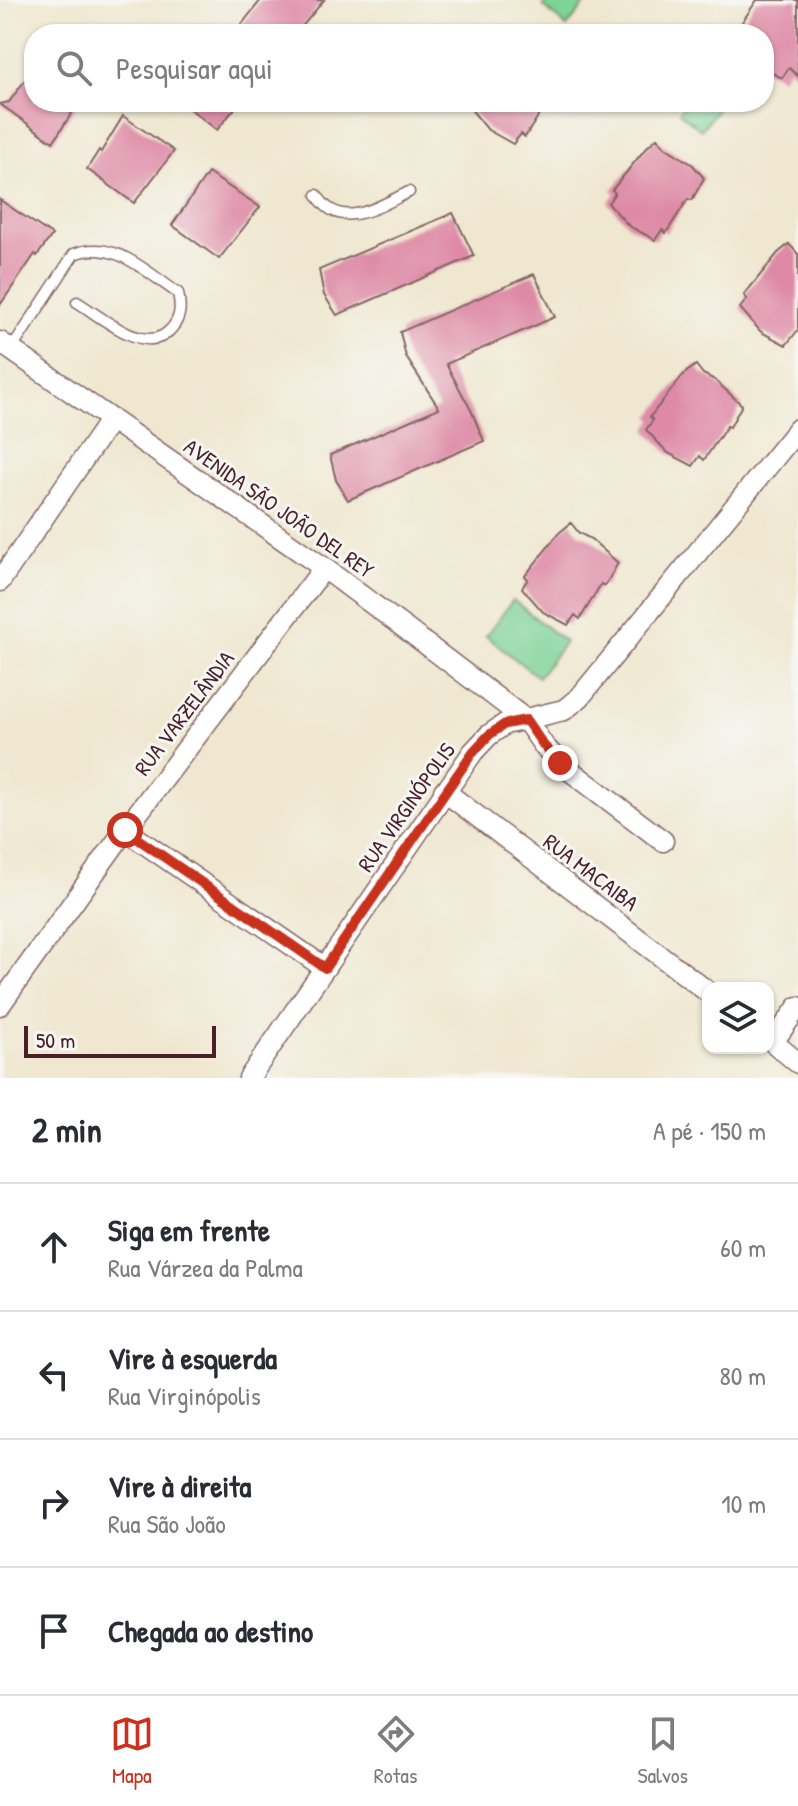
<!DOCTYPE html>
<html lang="pt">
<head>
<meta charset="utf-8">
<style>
  :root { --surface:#fff; --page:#f7f7f7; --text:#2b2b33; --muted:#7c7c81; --line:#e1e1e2; --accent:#c8321e }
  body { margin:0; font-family:"Patrick Hand",sans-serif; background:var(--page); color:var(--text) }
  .controls { position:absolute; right:24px; bottom:24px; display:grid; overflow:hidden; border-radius:16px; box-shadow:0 2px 6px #0004 }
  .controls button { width:72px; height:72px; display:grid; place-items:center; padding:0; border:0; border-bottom:2px solid var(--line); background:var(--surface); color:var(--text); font:40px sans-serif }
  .scale { position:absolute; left:24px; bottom:20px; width:192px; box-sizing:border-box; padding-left:8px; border:4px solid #4a1f2b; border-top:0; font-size:22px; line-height:28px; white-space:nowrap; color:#4a1f2b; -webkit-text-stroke:6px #f6f6f2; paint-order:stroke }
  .stop { position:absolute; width:24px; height:24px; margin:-18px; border:6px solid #c8321e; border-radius:50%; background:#fff }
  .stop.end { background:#c8321e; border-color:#fff; box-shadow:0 2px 8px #0008 }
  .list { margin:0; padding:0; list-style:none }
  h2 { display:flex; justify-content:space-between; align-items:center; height:104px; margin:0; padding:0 32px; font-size:34px }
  h2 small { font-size:26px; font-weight:400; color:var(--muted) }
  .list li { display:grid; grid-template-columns:52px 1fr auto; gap:24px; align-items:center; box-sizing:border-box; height:128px; padding:0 32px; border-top:2px solid var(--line) }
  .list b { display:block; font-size:30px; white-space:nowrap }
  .list p { margin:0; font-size:26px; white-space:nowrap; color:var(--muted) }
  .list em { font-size:26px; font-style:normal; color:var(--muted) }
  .icon { flex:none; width:44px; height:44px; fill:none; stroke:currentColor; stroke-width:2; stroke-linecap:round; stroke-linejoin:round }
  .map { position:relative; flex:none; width:798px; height:1078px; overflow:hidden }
  .search { position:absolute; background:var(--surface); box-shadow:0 2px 6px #0004; left:24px; right:24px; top:24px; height:88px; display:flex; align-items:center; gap:20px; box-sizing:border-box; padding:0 28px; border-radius:32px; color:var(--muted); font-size:30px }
  .sheet { height:616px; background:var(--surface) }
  nav { display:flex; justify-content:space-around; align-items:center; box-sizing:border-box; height:112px; border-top:2px solid var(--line); background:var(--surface); font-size:22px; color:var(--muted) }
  nav a { display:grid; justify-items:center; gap:4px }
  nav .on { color:var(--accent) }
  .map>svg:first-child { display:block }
  .green { fill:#7ed396; stroke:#647960; stroke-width:2 }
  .building { fill:#de89a6 }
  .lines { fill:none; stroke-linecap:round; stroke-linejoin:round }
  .service-casing { stroke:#846564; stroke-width:13 }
  .minor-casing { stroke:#846564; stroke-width:23 }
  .service { stroke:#fff; stroke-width:10 }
  .minor { stroke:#fff; stroke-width:20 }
  .route { stroke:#c8321e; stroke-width:10 }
  .labels { text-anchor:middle; stroke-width:6; stroke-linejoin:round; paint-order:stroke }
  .street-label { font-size:22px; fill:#4a1f2b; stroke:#f6f6f2 }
</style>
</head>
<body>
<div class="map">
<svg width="798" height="1078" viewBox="0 0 798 1078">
  <rect width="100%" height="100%" fill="#f6f6f2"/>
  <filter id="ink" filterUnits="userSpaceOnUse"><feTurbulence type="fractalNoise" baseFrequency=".0125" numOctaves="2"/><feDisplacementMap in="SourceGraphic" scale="16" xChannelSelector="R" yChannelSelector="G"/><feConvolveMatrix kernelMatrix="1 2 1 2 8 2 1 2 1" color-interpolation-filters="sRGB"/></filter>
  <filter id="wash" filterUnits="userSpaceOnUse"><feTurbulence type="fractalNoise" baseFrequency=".006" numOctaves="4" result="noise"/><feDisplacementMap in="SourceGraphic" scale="32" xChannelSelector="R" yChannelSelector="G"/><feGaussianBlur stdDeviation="1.8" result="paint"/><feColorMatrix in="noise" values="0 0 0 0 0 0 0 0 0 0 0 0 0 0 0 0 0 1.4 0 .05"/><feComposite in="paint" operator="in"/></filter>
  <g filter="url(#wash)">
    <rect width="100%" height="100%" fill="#efe7cf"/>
    <!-- green -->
    <path class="green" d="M548,0h40l-21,27 -24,-21z
      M687,102h36l-22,28 -22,-18z
      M513,600l52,42 -27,35 -52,-41z"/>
    <g id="blocks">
      <!-- building -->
      <path class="building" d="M261,0h63l-28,34h-62z
        M757,0h41v76l-9,-8 -7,10 -18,-9v-35h-30z
        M34,68v34h45l-26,40 -53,-38 9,-2z
        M181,102h59l-23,28z
        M465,102h82l-22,35 -4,-3 -8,10 -25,-14z
        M123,116l51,35 -40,52 -47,-34 12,-19 2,2z
        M657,138l8,9 28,18 11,13 -12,22 -4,-1 -22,34 -4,-3 -7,10 -26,-14 -21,-23 7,-10 -3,-3 34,-42z
        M208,173l52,34 -41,52 -47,-34z
        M0,200l52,35 -15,21 -2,-2 -35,51z
        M453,213l21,43 -137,59 -13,-20 -5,-25z
        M789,244l9,10v76l-12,15 -25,-13 -21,-24 7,-9 -3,-4 34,-42z
        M534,274l21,43 -109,47 25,46 13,31 -136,59 -12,-20 -6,-25 109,-47 -33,-51 -6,-25z
        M696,365l7,9 12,6 27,25 -12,22 -3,-1 -23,34 -4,-4 -7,10 -25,-13 -22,-23 7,-10 -3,-3 34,-43z
        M571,523l8,10 12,6 27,24 -13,23 -4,-2 -21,35 -5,-4 -7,10 -25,-13 -21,-24 6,-9 -3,-3 34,-43z"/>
    </g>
  </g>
  <g filter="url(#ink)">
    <use href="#blocks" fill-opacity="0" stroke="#846564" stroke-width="2"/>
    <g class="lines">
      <!-- service casing -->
      <g class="service-casing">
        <path id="service" d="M317,195c23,38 62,11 92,-3
          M11,350l63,-96c40,-16 72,18 104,39 3,14 3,25 -7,36 -24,29 -69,-12 -94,-27"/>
      </g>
      <!-- minor casing -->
      <g class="minor-casing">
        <path id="minor" d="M0,342l324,226 86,64 116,88 18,26 16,17 103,78
          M0,581l111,-162
          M444,791l264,201
          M125,830l200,138
          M0,1005l125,-175 199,-262
          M768,1038l30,25
          M773,1042l25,-35
          M249,1078l224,-326 16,-17 16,-11 59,-14 16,-13 218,-268"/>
      </g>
      <!-- service -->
      <use href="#service" class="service"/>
      <!-- minor -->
      <use href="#minor" class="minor"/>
    </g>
  </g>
  <g class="lines" filter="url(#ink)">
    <!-- route -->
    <path class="route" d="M125,830l200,138 148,-216 16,-17 16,-11 21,-4 18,26 16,17"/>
  </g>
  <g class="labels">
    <!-- street labels -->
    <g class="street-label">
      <text transform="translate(279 508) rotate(35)" y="8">AVENIDA SÃO JOÃO DEL REY</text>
      <text transform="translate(184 713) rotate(-53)" y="8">RUA VARZELÂNDIA</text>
      <text transform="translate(406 807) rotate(-55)" y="8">RUA VIRGINÓPOLIS</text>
      <text transform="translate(591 872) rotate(37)" y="8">RUA MACAIBA</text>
    </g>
  </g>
</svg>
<div class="controls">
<button><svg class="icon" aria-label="layers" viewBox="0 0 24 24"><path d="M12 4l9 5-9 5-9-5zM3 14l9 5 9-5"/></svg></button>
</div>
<div class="scale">50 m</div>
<div class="stop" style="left:125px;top:830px"></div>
<div class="stop end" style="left:560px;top:763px"></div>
<div class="search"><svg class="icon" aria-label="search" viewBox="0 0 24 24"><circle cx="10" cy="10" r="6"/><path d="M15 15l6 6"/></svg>Pesquisar aqui</div>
</div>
<section class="sheet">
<h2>2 min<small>A pé · 150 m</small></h2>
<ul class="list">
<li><svg class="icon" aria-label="ahead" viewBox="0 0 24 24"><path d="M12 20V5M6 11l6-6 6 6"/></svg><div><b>Siga em frente</b><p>Rua Várzea da Palma</p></div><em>60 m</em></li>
<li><svg class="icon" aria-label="left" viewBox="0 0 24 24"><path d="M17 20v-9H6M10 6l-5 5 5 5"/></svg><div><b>Vire à esquerda</b><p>Rua Virginópolis</p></div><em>80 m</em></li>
<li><svg class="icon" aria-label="right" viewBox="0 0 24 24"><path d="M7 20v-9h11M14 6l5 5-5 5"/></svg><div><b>Vire à direita</b><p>Rua São João</p></div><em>10 m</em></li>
<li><svg class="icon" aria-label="arrive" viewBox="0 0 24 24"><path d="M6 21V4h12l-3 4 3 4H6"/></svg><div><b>Chegada ao destino</b></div></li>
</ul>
</section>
<nav>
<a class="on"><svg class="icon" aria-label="map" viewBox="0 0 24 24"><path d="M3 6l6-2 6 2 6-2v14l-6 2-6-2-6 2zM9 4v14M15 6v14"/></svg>Mapa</a>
<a><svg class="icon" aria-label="directions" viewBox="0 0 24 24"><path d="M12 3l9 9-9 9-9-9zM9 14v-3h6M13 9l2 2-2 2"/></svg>Rotas</a>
<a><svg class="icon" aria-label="saved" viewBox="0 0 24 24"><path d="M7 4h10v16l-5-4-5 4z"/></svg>Salvos</a>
</nav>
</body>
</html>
